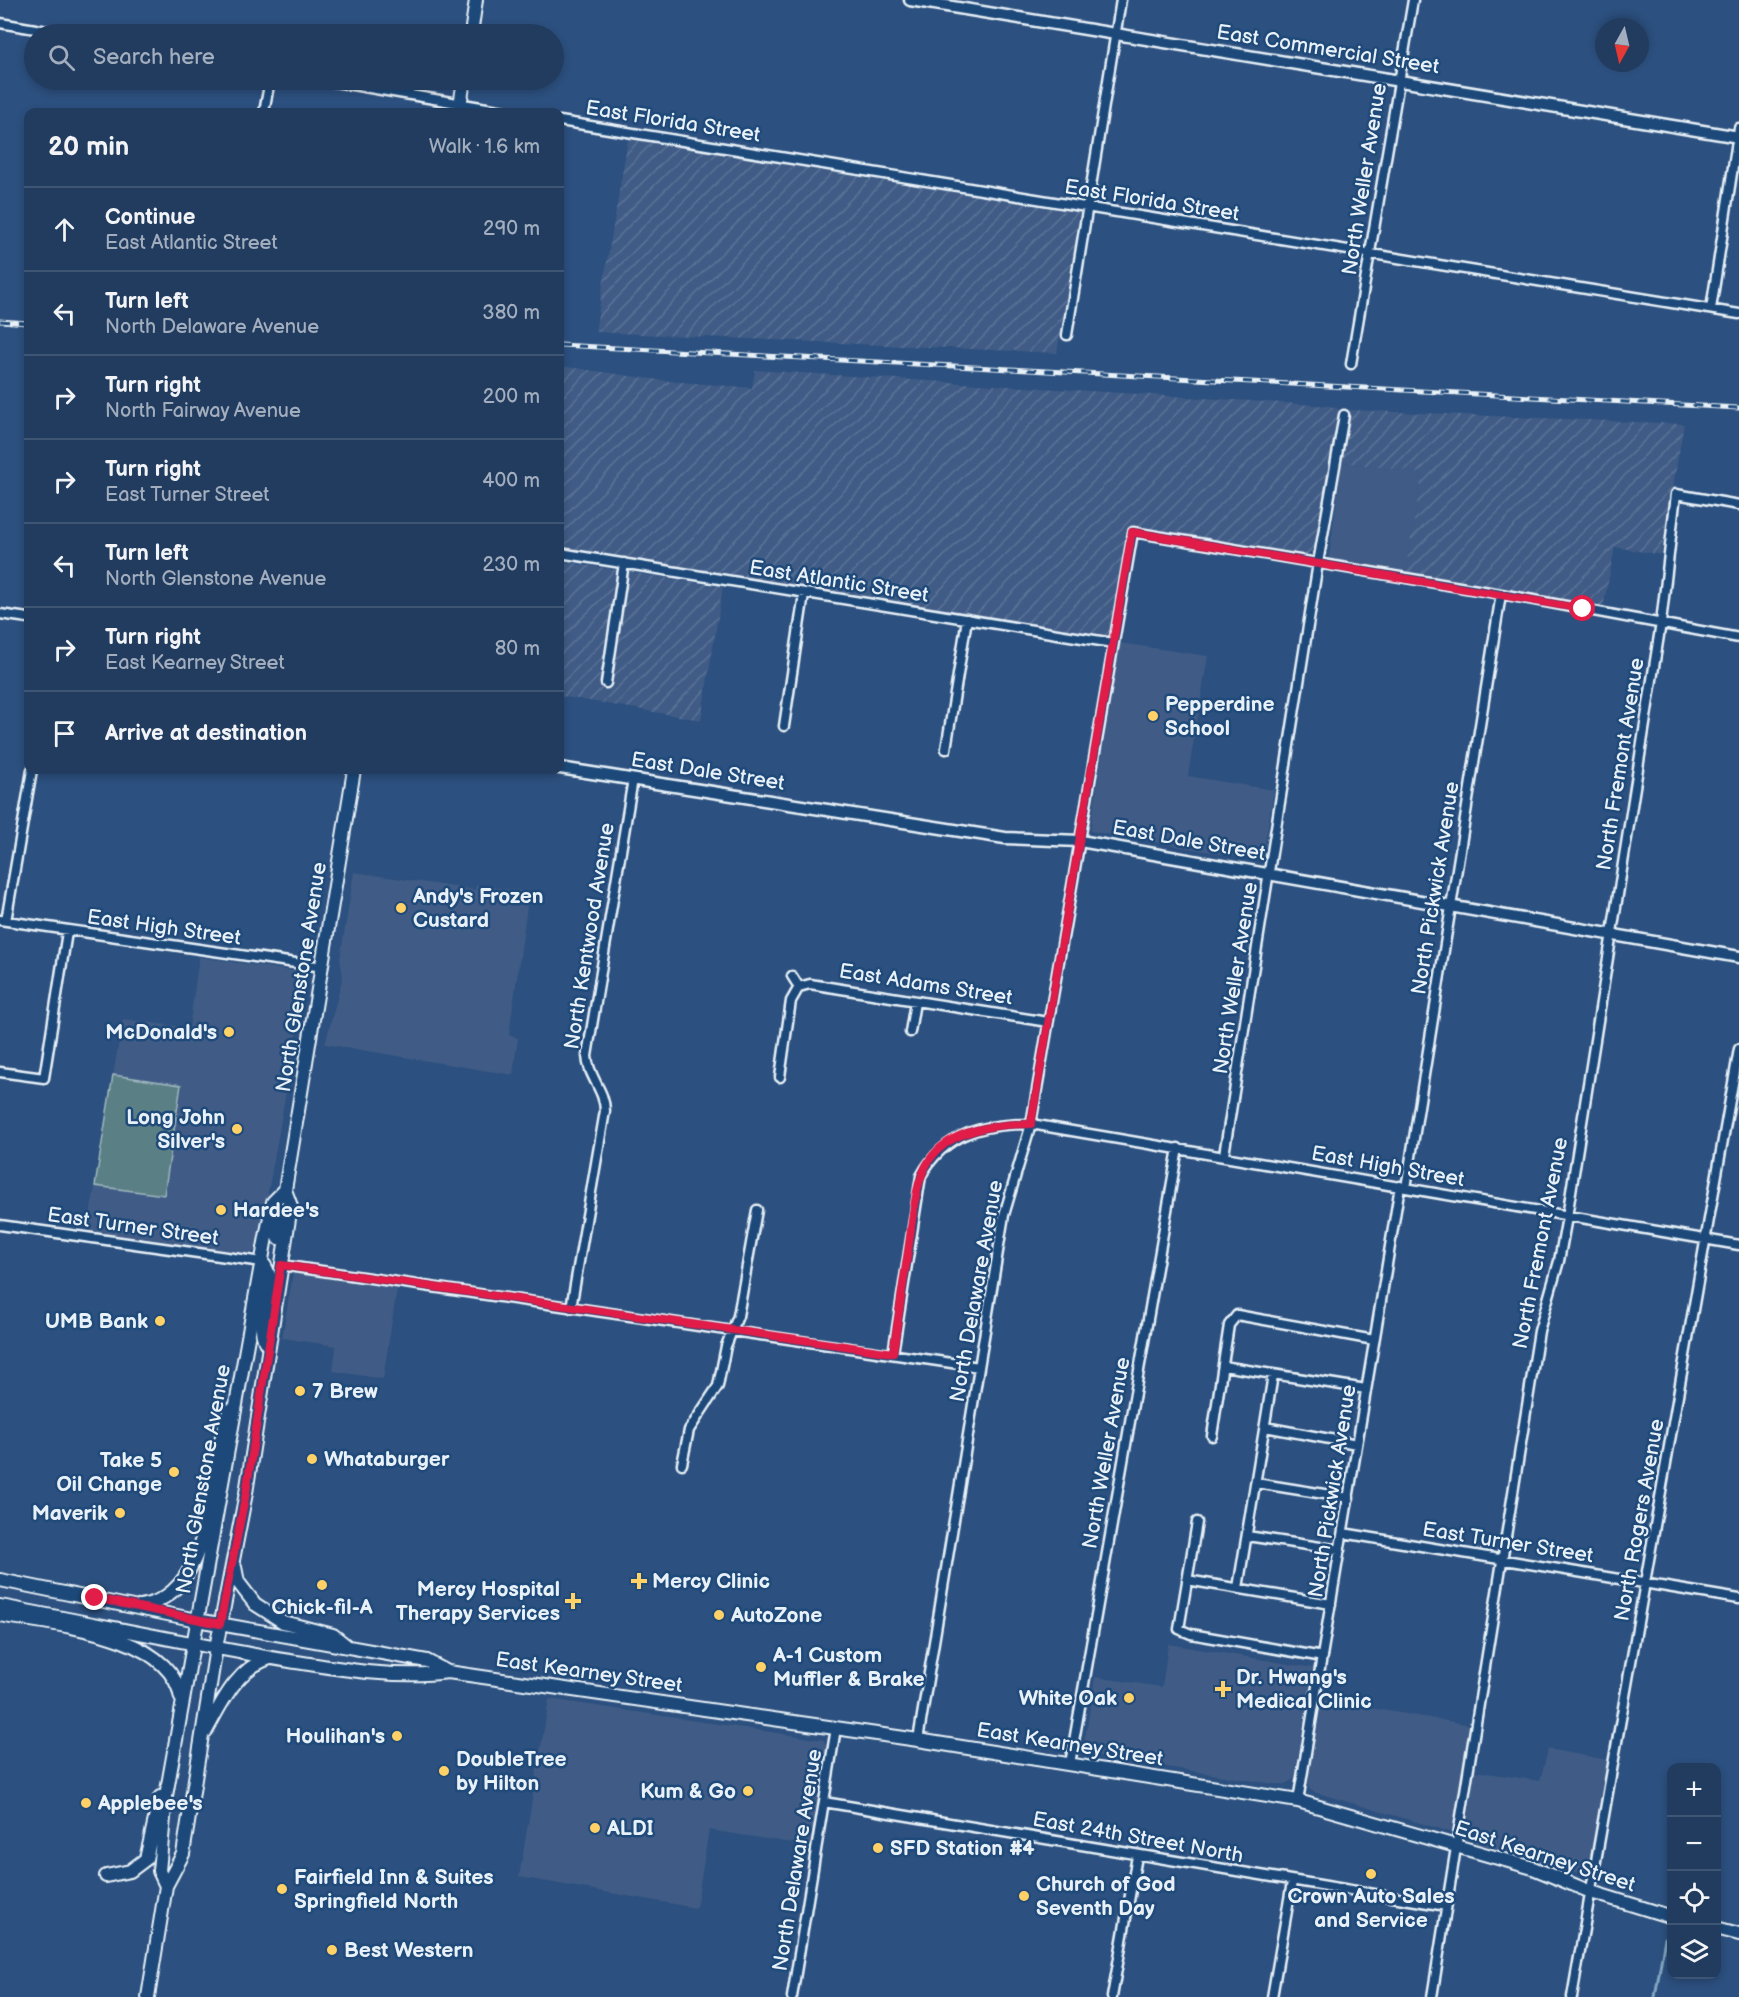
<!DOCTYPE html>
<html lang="en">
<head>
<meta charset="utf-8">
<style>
  :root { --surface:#213c5f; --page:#2d4768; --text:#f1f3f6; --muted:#a2adbd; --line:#3e5674 }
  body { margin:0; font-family:"Balsamiq Sans",sans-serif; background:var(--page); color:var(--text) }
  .controls { position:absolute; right:18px; bottom:18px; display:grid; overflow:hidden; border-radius:12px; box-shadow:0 3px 9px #0003 }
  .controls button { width:54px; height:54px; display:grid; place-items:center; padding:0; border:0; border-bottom:2px solid var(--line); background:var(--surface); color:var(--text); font:30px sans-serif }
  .compass { position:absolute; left:1595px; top:18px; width:54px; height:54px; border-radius:50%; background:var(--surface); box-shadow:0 3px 9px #0003; rotate:188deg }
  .stop { position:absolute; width:18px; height:18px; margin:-14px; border:4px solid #e11d48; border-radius:50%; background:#fff }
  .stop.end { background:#e11d48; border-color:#fff; box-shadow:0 2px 6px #0008 }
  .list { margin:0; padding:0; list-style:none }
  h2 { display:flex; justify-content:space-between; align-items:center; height:78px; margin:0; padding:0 24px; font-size:26px }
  h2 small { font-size:20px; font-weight:400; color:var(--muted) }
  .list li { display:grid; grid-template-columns:39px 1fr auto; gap:18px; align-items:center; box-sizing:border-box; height:84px; padding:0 24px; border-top:2px solid var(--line) }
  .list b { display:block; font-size:22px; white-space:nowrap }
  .list p { margin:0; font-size:20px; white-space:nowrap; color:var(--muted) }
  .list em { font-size:20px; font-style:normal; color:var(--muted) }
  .icon { flex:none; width:33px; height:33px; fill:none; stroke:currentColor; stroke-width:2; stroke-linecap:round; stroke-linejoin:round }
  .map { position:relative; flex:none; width:1739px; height:1997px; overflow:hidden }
  .search { position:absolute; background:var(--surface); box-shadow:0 3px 9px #0003; left:24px; top:24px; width:540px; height:66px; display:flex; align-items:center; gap:15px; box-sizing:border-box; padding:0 21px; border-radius:33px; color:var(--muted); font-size:22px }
  .panel { position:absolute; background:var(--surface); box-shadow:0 3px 9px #0003; left:24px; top:108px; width:540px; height:666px; border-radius:12px }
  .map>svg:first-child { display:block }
  .built { fill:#3f5b86 }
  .industrial { fill:url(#industrial-furrows) }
  .grass { fill:#5a8086; stroke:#a1b8bf; stroke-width:1.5 }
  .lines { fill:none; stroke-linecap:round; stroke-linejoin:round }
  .stream { stroke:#83a7c1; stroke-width:3 }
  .minor-casing { stroke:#e8f1f8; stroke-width:13 }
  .tertiary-casing { stroke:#e8f1f8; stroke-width:15 }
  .primary-casing { stroke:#e8f1f8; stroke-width:16 }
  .minor { stroke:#1f4a7a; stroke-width:8 }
  .tertiary { stroke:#1f4a7a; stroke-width:10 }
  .primary { stroke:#1f4a7a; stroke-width:12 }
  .rail-casing { stroke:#e8f1f8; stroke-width:5 }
  .rail { stroke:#1f4a7a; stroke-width:3; stroke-dasharray:9; stroke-linecap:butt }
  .route { stroke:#e11d48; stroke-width:8 }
  .poi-dot { fill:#ffd166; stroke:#1f4a7a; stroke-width:2 }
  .labels { text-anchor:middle; stroke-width:5; stroke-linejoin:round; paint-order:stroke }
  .street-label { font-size:21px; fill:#e8f1f8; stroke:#1f4a7a }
  .poi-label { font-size:21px; font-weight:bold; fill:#e8f1f8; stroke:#1f4a7a; text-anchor:start }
</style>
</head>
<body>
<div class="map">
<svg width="1739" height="1997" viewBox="0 0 1739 1997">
  <defs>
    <pattern id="industrial-furrows" width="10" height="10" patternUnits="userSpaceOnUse" patternTransform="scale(1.5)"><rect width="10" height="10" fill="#3f5b86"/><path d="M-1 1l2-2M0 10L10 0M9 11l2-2" fill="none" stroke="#5b7398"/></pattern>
  </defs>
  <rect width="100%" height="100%" fill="#2c507f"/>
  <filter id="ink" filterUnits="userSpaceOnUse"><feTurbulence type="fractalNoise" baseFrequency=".0167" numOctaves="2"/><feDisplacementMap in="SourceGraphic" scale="12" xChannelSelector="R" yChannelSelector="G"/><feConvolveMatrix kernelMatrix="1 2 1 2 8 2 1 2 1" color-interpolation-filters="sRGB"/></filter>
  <g filter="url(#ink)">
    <!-- built -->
    <path class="built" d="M1342,462l80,12 -17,99 -73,-14 -3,-3z
      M1120,643l88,13 -20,120 86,14 -12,71 -172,-30z
      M354,872l121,18 1,-5 53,7 -20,143 9,3 -5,37 -188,-31 18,-68 -3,-17z
      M199,957l101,15 6,8 -47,264 -7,10 -165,-22 8,-46 68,9 18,-110 -68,-10 10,-56 66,9z
      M293,1273l104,16 -14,90 -50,-8 3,-25 -54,-8z
      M1168,1644l145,24 -19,111 -9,5h-12l-187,-30 -3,-3 12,-74 67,10z
      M549,1699l275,41 4,12 -17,94 -102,-16 -13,78 -177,-31z
      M1322,1700l150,25 -18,108 -140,-41 -5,-3 -1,-12z
      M1548,1749l60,11 -20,116 -118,-35 -4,-6 9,-64 65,10z"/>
    <!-- industrial -->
    <path class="industrial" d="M628,139l453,74 -24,140 -462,-21z
      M560,366l99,14 93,8 3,-18 576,36 9,4 -26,142 -10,3 -177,-27 -17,102 -3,5 -6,1 -541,-88z
      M1350,410l334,14 -23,131 -46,-8 -12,61 -198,-35 17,-99 -80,-12z
      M560,561l163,26 -22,133 -141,-24z"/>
    <!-- grass -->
    <path class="grass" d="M113,1075l68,10 -17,110 -69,-9z"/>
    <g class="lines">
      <!-- stream -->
      <path class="stream" d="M1655,1997l10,-59"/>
      <!-- minor casing -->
      <g class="minor-casing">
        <path id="minor" d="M0,23l65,11
          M323,80l187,32
          M264,112l6,-32
          M560,121l1179,193
          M1711,309l28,-181
          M1067,335l54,-335
          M1351,364l62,-364
          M560,553l553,90
          M0,614l28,4
          M606,683l18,-120
          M784,726l20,-132
          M946,749l21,-130
          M0,920l323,47
          M6,921l26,-151
          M792,976l7,11
          M799,987l11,-3 238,38
          M910,1032l5,-30
          M0,1072l44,6 23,-146
          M780,1077l11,-76 8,-14
          M1224,1155l94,-592 26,-148
          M1406,1188l95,-594
          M0,1225l262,37
          M281,1265l698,102
          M571,1308l34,-197c0,-21 -17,-34 -18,-55l46,-277
          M893,1353l28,-177c24,-44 63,-52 110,-52l708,121
          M1223,1366l143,23
          M1265,1427l92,17
          M1212,1436l17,-111 8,-10 137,25
          M682,1464l7,-34 29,-44 8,-40 12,-30 19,-106
          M1256,1483l93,15
          M1197,1522l-18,107 12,5 132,23
          M1343,1533l396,66
          M1247,1536l93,14
          M1187,1580l144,24
          M1238,1588l35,-213
          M918,1740l86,-525 27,-91 102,-592 368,62 238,44
          M1070,1764l108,-616
          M1298,1801l102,-615
          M824,1802l622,104
          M792,1997l44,-269
          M1112,1997l25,-141
          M1272,1997l20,-115
          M1432,1997l107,-666 20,-70 8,-44 94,-594 15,-129 63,11
          M1572,1997l167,-948"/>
      </g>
      <!-- tertiary casing -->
      <g class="tertiary-casing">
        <path id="tertiary" d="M910,0l829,137
          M560,768l445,70 75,3 659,116"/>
      </g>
      <!-- primary casing -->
      <g class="primary-casing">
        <path id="primary" d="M471,34l5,-34
          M459,112l5,-32
          M273,1202l7,14 -2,22
          M262,1262c21,23 -13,60 6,84
          M235,1567l3,15 17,22 28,18 50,13 15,12
          M0,1580l197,40 230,41 21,11
          M0,1606c97,18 193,39 290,55 52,8 106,18 158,11l470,68 380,61 235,67 58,24 81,25
          M141,1606c78,-13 65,-140 89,-196
          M0,1615c52,10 170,17 181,83
          M206,1731c16,-29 31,-63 64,-73
          M106,1876l24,-5 16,-12 14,-62
          M166,1886l-7,-15 7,-75 100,-559 7,-35 12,-12
          M1716,1928l23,6
          M148,1997l18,-111 17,-32 33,-206 30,-155 45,-287 -6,-16 69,-420"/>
      </g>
      <!-- minor -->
      <use href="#minor" class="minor"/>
      <!-- tertiary -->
      <use href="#tertiary" class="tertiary"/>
      <!-- primary -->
      <use href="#primary" class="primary"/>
      <!-- rail casing -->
      <g class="rail-casing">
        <path id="rail" d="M0,321l28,2
          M560,345l1179,63"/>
      </g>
      <!-- rail -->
      <use href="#rail" class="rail"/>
    </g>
  </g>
  <g class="lines" filter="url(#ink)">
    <!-- route -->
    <path class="route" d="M95,1598l125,26 26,-131 35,-228 612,88c5,-36 11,-73 16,-109 4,-27 5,-61 21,-85 21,-30 67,-35 101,-35l101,-592 451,77"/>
  </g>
  <!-- markers -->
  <g class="poi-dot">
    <circle cx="1153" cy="716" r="6"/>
    <circle cx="401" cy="908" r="6"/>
    <circle cx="229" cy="1032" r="6"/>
    <circle cx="237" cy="1129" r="6"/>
    <circle cx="221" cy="1210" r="6"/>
    <circle cx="160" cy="1321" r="6"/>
    <circle cx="300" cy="1391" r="6"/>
    <circle cx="312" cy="1459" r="6"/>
    <circle cx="174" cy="1472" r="6"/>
    <circle cx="120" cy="1513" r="6"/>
    <path d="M636 1572h6v6h6v6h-6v6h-6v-6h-6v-6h6z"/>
    <circle cx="322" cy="1585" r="6"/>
    <path d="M570 1592h6v6h6v6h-6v6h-6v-6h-6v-6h6z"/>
    <circle cx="719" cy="1615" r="6"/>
    <circle cx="761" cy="1667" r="6"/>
    <path d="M1220 1680h6v6h6v6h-6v6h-6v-6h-6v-6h6z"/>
    <circle cx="1129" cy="1698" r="6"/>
    <circle cx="397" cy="1736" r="6"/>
    <circle cx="444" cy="1771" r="6"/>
    <circle cx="748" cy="1791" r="6"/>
    <circle cx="86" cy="1803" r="6"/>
    <circle cx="595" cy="1828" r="6"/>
    <circle cx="878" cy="1848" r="6"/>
    <circle cx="1371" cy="1874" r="6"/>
    <circle cx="282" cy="1889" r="6"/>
    <circle cx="1024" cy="1896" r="6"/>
    <circle cx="332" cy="1950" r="6"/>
  </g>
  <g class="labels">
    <!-- street labels -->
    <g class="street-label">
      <text transform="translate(1328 49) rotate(9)" y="7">East Commercial Street</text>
      <text transform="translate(673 121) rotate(9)" y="7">East Florida Street</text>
      <text transform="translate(1364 179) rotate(-81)" y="7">North Weller Avenue</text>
      <text transform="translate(1152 200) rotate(9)" y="7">East Florida Street</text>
      <text transform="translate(839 581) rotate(9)" y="7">East Atlantic Street</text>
      <text transform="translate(1620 764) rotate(-81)" y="7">North Fremont Avenue</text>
      <text transform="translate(708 771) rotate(9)" y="7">East Dale Street</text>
      <text transform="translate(1189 840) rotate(10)" y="7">East Dale Street</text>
      <text transform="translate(1435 888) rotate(-81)" y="7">North Pickwick Avenue</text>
      <text transform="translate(164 927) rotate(8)" y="7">East High Street</text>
      <text transform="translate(589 936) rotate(-81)" y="7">North Kentwood Avenue</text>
      <text transform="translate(301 977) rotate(-81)" y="7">North Glenstone Avenue</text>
      <text transform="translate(1235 978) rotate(-81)" y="7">North Weller Avenue</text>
      <text transform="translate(926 984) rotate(9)" y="7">East Adams Street</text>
      <text transform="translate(1388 1166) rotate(10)" y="7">East High Street</text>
      <text transform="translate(133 1226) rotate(8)" y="7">East Turner Street</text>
      <text transform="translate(1540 1243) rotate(-79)" y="7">North Fremont Avenue</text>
      <text transform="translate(976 1291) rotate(-80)" y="7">North Delaware Avenue</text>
      <text transform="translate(1106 1453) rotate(-80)" y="7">North Weller Avenue</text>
      <text transform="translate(203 1479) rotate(-80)" y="7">North Glenstone Avenue</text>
      <text transform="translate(1332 1491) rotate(-81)" y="7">North Pickwick Avenue</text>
      <text transform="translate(1639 1520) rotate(-80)" y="7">North Rogers Avenue</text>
      <text transform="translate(1508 1542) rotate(9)" y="7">East Turner Street</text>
      <text transform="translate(589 1672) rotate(8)" y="7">East Kearney Street</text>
      <text transform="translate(1070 1744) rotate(9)" y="7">East Kearney Street</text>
      <text transform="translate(1138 1837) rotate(10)" y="7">East 24th Street North</text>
      <text transform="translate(1545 1856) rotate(18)" y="7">East Kearney Street</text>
      <text transform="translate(797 1860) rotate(-81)" y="7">North Delaware Avenue</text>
    </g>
    <!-- poi labels -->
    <g class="poi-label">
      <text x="1165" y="711">Pepperdine<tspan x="1165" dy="24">School</tspan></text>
      <text x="413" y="903">Andy's Frozen<tspan x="413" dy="24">Custard</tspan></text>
      <text x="217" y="1039" text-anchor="end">McDonald's</text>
      <text x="225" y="1124" text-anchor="end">Long John<tspan x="225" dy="24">Silver's</tspan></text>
      <text x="233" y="1217">Hardee's</text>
      <text x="148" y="1328" text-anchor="end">UMB Bank</text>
      <text x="312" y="1398">7 Brew</text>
      <text x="324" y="1466">Whataburger</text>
      <text x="162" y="1467" text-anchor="end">Take 5<tspan x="162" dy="24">Oil Change</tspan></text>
      <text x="108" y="1520" text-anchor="end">Maverik</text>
      <text x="652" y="1588">Mercy Clinic</text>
      <text x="560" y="1596" text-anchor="end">Mercy Hospital<tspan x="560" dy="24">Therapy Services</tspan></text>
      <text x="322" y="1614" text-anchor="middle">Chick-fil-A</text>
      <text x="731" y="1622">AutoZone</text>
      <text x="773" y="1662">A-1 Custom<tspan x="773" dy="24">Muffler &amp; Brake</tspan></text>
      <text x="1236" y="1684">Dr. Hwang's<tspan x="1236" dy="24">Medical Clinic</tspan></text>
      <text x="1117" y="1705" text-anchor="end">White Oak</text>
      <text x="385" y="1743" text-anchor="end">Houlihan's</text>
      <text x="456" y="1766">DoubleTree<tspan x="456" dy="24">by Hilton</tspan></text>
      <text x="736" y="1798" text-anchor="end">Kum &amp; Go</text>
      <text x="98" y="1810">Applebee's</text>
      <text x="607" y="1835">ALDI</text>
      <text x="890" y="1855">SFD Station #4</text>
      <text x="294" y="1884">Fairfield Inn &amp; Suites<tspan x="294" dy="24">Springfield North</tspan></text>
      <text x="1036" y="1891">Church of God<tspan x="1036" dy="24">Seventh Day</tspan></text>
      <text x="1371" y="1903" text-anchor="middle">Crown Auto Sales<tspan x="1371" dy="24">and Service</tspan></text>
      <text x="344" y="1957">Best Western</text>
    </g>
  </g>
</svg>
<div class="controls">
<button>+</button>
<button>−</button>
<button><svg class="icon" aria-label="locate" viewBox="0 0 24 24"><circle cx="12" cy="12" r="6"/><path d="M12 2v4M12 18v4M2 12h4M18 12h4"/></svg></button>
<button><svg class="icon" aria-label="layers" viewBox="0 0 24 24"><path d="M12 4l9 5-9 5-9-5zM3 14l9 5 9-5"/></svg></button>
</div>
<svg class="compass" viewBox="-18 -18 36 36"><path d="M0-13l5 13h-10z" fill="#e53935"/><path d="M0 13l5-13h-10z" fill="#a2adbd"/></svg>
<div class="stop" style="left:1583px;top:609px"></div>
<div class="stop end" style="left:95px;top:1598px"></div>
<div class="search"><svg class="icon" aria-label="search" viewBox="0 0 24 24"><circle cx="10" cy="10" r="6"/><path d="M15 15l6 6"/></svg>Search here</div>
<section class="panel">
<h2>20 min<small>Walk · 1.6 km</small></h2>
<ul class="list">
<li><svg class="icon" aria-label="ahead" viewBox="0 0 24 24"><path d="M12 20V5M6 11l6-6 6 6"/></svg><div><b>Continue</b><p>East Atlantic Street</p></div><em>290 m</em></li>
<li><svg class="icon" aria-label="left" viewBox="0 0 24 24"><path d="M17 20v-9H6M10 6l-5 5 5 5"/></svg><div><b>Turn left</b><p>North Delaware Avenue</p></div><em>380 m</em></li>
<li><svg class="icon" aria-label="right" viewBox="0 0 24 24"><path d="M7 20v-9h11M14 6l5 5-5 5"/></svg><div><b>Turn right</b><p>North Fairway Avenue</p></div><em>200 m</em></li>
<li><svg class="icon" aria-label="right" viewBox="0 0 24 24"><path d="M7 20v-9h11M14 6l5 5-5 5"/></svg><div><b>Turn right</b><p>East Turner Street</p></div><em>400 m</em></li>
<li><svg class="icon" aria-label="left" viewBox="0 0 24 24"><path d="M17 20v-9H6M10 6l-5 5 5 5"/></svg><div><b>Turn left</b><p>North Glenstone Avenue</p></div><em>230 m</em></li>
<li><svg class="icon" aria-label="right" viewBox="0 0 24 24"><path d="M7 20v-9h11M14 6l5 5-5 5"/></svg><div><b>Turn right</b><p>East Kearney Street</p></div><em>80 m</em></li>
<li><svg class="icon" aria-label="arrive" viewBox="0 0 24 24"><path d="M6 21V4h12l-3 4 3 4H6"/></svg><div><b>Arrive at destination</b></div></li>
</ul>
</section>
</div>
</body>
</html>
